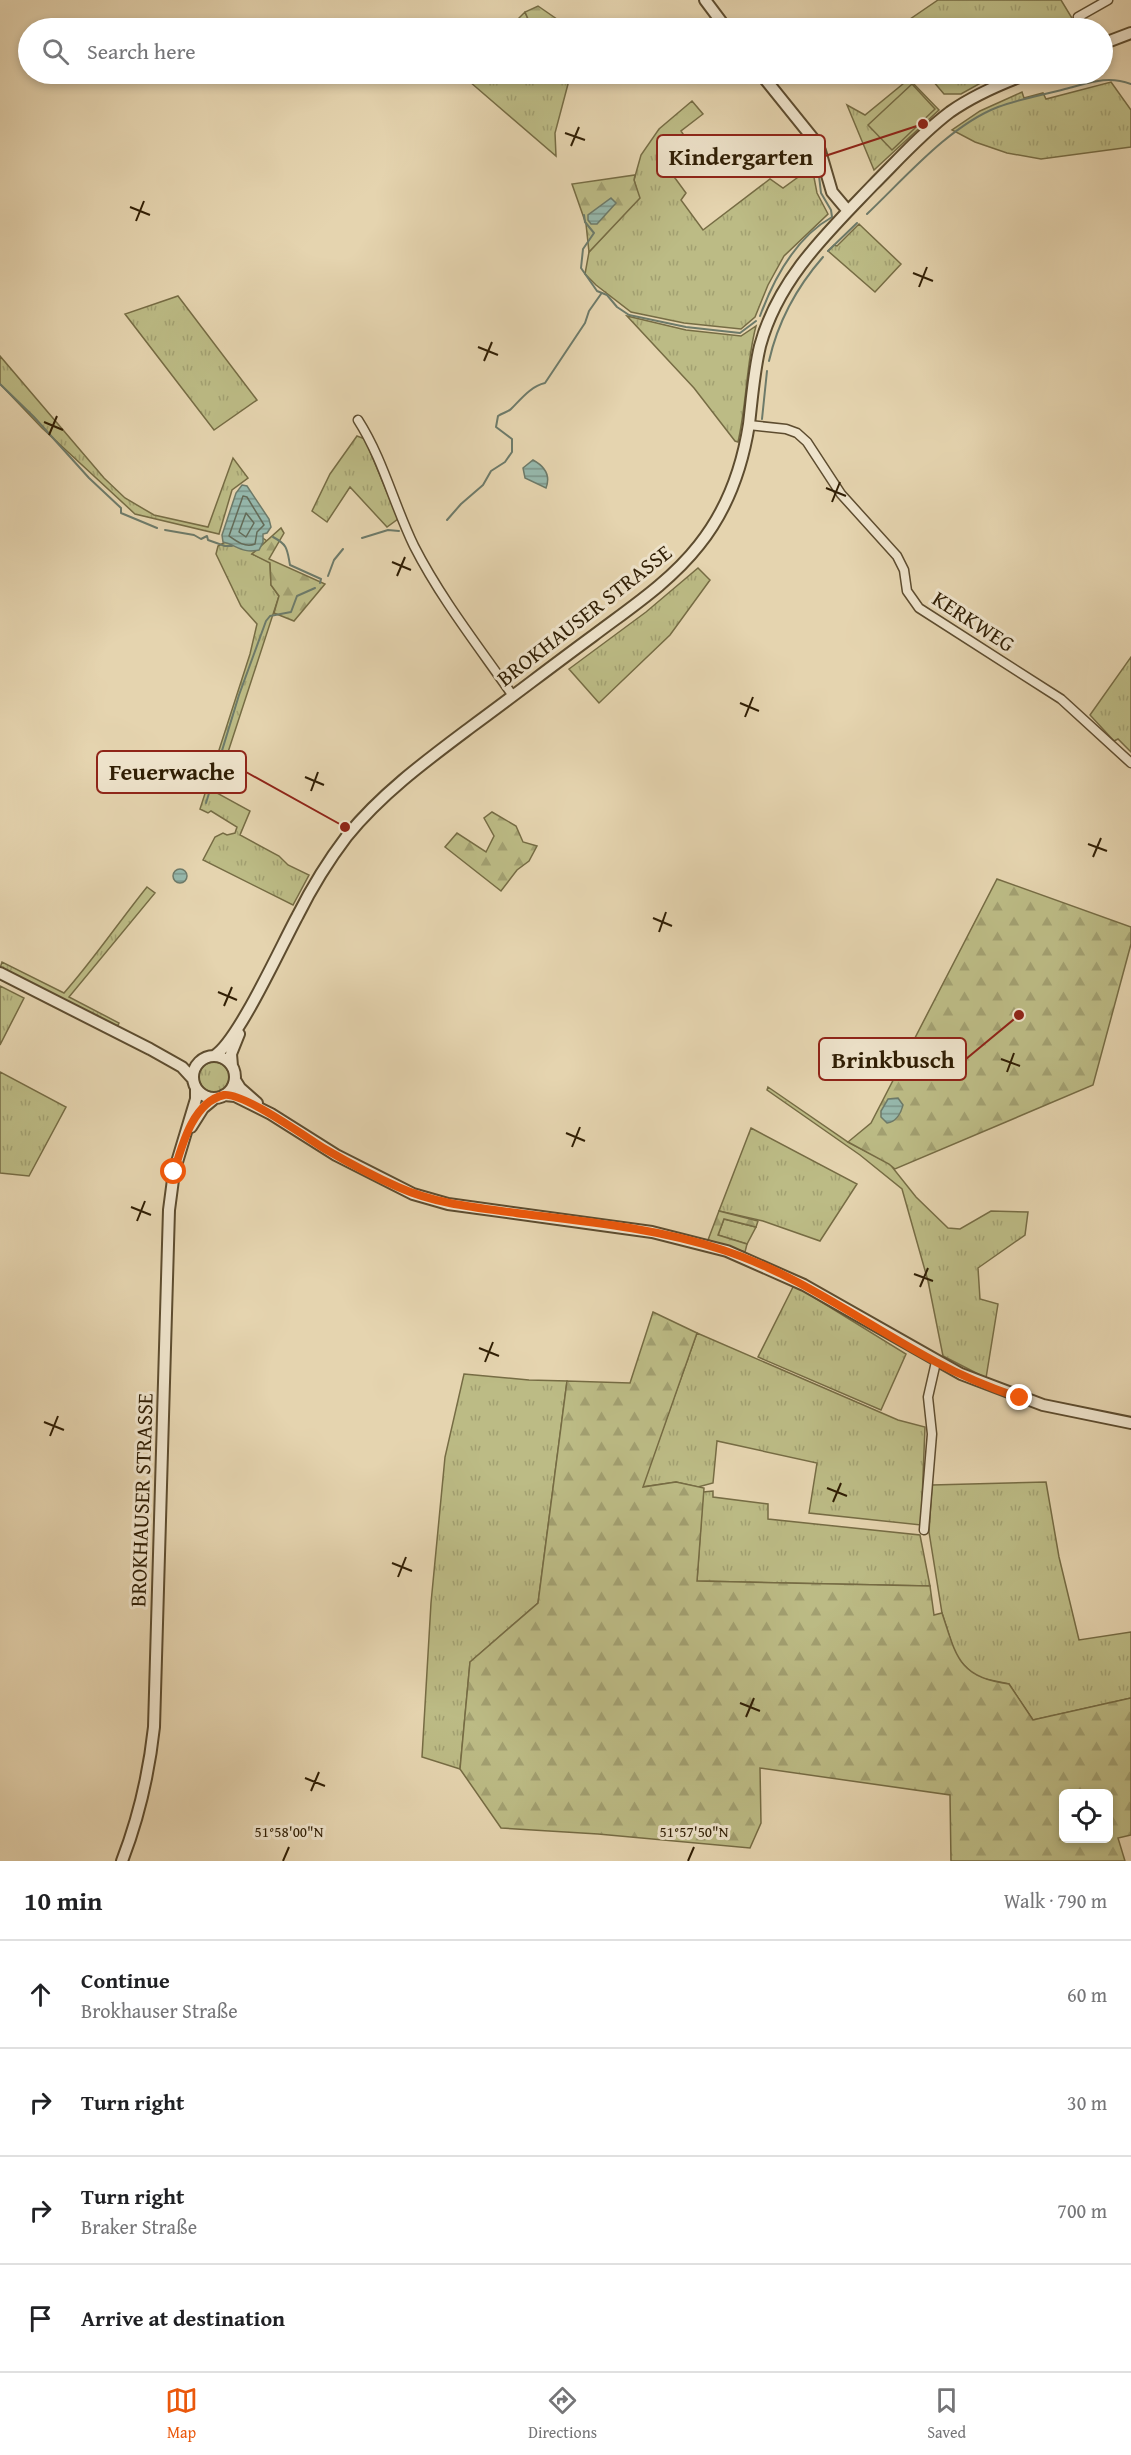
<!DOCTYPE html>
<html lang="en">
<head>
<meta charset="utf-8">
<style>
  :root { --surface:#fff; --page:#f2f2f2; --text:#202124; --muted:#757577; --line:#e0e0e0; --accent:#ea580c }
  body { margin:0; font-family:"Gentium Book Plus",serif; background:var(--page); color:var(--text) }
  .controls { position:absolute; right:18px; bottom:18px; display:grid; overflow:hidden; border-radius:9px; box-shadow:0 3px 9px #0003 }
  .controls button { width:54px; height:54px; display:grid; place-items:center; padding:0; border:0; border-bottom:2px solid var(--line); background:var(--surface); color:var(--text); font:30px sans-serif }
  .stop { position:absolute; width:18px; height:18px; margin:-14px; border:4px solid #ea580c; border-radius:50%; background:#fff }
  .stop.end { background:#ea580c; border-color:#fff; box-shadow:0 2px 6px #0008 }
  .list { margin:0; padding:0; list-style:none }
  h2 { display:flex; justify-content:space-between; align-items:center; height:78px; margin:0; padding:0 24px; font-size:26px }
  h2 small { font-size:20px; font-weight:400; color:var(--muted) }
  .list li { display:grid; grid-template-columns:39px 1fr auto; gap:18px; align-items:center; box-sizing:border-box; height:108px; padding:0 24px; border-top:2px solid var(--line) }
  .list b { display:block; font-size:22px; white-space:nowrap }
  .list p { margin:0; font-size:20px; white-space:nowrap; color:var(--muted) }
  .list em { font-size:20px; font-style:normal; color:var(--muted) }
  .icon { flex:none; width:33px; height:33px; fill:none; stroke:currentColor; stroke-width:2; stroke-linecap:round; stroke-linejoin:round }
  .map { position:relative; flex:none; width:1131px; height:1861px; overflow:hidden }
  .search { position:absolute; background:var(--surface); box-shadow:0 3px 9px #0003; left:18px; right:18px; top:18px; height:66px; display:flex; align-items:center; gap:15px; box-sizing:border-box; padding:0 21px; border-radius:33px; color:var(--muted); font-size:22px }
  .sheet { height:510px; background:var(--surface) }
  nav { display:flex; justify-content:space-around; align-items:center; box-sizing:border-box; height:84px; border-top:2px solid var(--line); background:var(--surface); font-size:16px; color:var(--muted) }
  nav a { display:grid; justify-items:center; gap:3px }
  nav .on { color:var(--accent) }
  .map>svg:first-child { display:block }
  .grass { fill:url(#grass-tufts); stroke:#766c44; stroke-width:1.5 }
  .forest { fill:url(#forest-firs); stroke:#766c44; stroke-width:1.5; fill-rule:evenodd }
  .garden { fill:#bcbb85; stroke:#766c44; stroke-width:1.5 }
  .water { fill:url(#water-rules); stroke:#6d7a69; stroke-width:1.5 }
  .lines { fill:none; stroke-linecap:round; stroke-linejoin:round }
  .shore { stroke:#636b58; stroke-width:1.5 }
  .stream { stroke:#6d7a69; stroke-width:2 }
  .minor-casing { stroke:#5d4c2f; stroke-width:11 }
  .tertiary-casing { stroke:#5d4c2f; stroke-width:14 }
  .minor { stroke:#eee3cb; stroke-width:8 }
  .tertiary { stroke:#eee3cb; stroke-width:10 }
  .route { stroke:#ea580c; stroke-width:8 }
  .ticks { fill:none; stroke:#301e04; stroke-width:2 }
  .labels { text-anchor:middle; stroke-width:6; stroke-linejoin:round; paint-order:stroke }
  .street-label { font-size:22px; fill:#301e04; stroke:#eee3cb }
  .ticks-label { font-size:15px; text-anchor:middle; fill:#301e04; stroke:#eee3cb; stroke-width:6; stroke-linejoin:round; paint-order:stroke }
  .leader { fill:none; stroke:#8f2418; stroke-width:2 }
  .callout-dot { fill:#8f2418; stroke:#eee3cb; stroke-width:2 }
  .callout { fill:#eee3cb; stroke:#8f2418; stroke-width:2 }
  .callout-label { font-size:24px; text-anchor:middle; font-weight:bold; fill:#301e04 }
</style>
</head>
<body>
<div class="map">
<svg width="1131" height="1861" viewBox="0 0 1131 1861">
  <defs>
    <pattern id="grass-tufts" width="24" height="20" patternUnits="userSpaceOnUse" patternTransform="scale(1.5)"><rect width="24" height="20" fill="#bcbb85"/><path d="M3 7l-1-3M5 7V3M7 7l1-3M15 17l-1-3M17 17v-4M19 17l1-3" fill="none" stroke="#a2a071"/></pattern>
    <pattern id="forest-firs" width="22" height="20" patternUnits="userSpaceOnUse" patternTransform="scale(1.5)"><rect width="22" height="20" fill="#bcbb85"/><path d="M5 1l3.5 6h-7zM16 11l3.5 6h-7z" fill="#a2a071"/></pattern>
    <pattern id="water-rules" width="6" height="5" patternUnits="userSpaceOnUse" patternTransform="scale(1.5)"><rect width="6" height="5" fill="#96b8ac"/><path d="M0 2.5h6" fill="none" stroke="#7b958a"/></pattern>
  </defs>
  <rect width="100%" height="100%" fill="#e5d4af"/>
  <filter id="stains"><feTurbulence type="fractalNoise" baseFrequency=".00333" numOctaves="4"/><feColorMatrix values="0 0 0 0 .2 0 0 0 0 .09 0 0 0 0 .02 0 0 0 .5 -.17"/></filter>
  <radialGradient id="worn" r=".72"><stop offset=".6" stop-color="#630" stop-opacity="0"/><stop offset="1" stop-color="#630" stop-opacity=".3"/></radialGradient>
  <!-- grass -->
  <path class="grass" d="M938,0h123l17,28h-181z
    M525,12l7,16h-23z
    M477,74h85l6,10 -13,49 1,23 -86,-74z
    M927,74h70l-36,20h-17z
    M909,79l30,31 -65,60 -27,-65 18,10z
    M1111,82l20,28v37l-90,12 -34,-6 -32,-11 -23,-12 28,-19 42,-19 2,6 19,-5 3,6z
    M692,101l11,13 -22,17 8,12 -16,12 8,17 -6,6 11,15 -5,7 22,30 67,-51 13,9 29,-21 5,26 11,21 -44,42 -16,29 -13,32 -14,12 -57,-6 -53,-11 -35,-27 -11,-11 4,-22 50,-54 -5,-18 7,-25 18,-26z
    M859,224l42,40 -26,28 -47,-41 6,-6 3,1z
    M178,296l79,104 -43,30 -89,-116z
    M627,316l59,14 55,6 15,-10c-10,38 -9,77 -18,116l-3,-1 -41,-53z
    M0,356l104,122 21,20 29,17 54,12 25,-69 15,20 -16,12 -13,44 -84,-20 -93,-86 -42,-44z
    M357,436l8,3 33,80 -11,8 -37,-40 -23,35 -15,-11 18,-37z
    M257,534l10,7 -15,13 18,8 1,23 8,11 -64,196 35,19 -10,24 39,21 9,9 21,10 -16,30 -90,-45 12,-23 8,-4 4,2 8,-2 2,-6 -26,-16 -3,2 -8,-4 50,-155 7,-30 -16,-18 -25,-52 2,-8 11,-6z
    M698,568l12,12 -40,55 -71,68 -30,-34 77,-57z
    M1131,657v95l-13,-13 -4,2 -24,-26z
    M147,887l8,6 -86,104 50,26 -2,4 -117,-59 2,-6 62,31c30,-34 54,-70 83,-106z
    M0,986l24,12 -24,47z
    M199 1077a15 15 0 1 1 30 0a15 15 0 1 1-30 0Z
    M0,1072l66,35 -37,69 -29,-3z
    M768,1087l80,55 41,21 27,34 32,31 12,1 31,-18 37,1 -3,23 -47,33 2,31 18,5 -12,74 -43,-22 -15,-75 -26,-92 -42,-34 -93,-65z
    M751,1128l106,56 -37,57 -57,-20 -44,-10z
    M724,1219l32,8 -9,17 -29,-9z
    M794,1285l112,69 -25,56 -123,-53z
    M697,1333l201,87 27,7 -4,98 -112,-12 8,-50 -100,-22 -4,42 -15,4 -22,-5 -34,5z
    M464,1374l65,6 38,1 -29,222 -68,59 -10,107 -38,-12 9,-154 14,-146z
    M1046,1482l13,75 20,83 52,-8v66l-98,22 -24,-36 -33,-7 -20,-20 -14,-44 -13,-81 3,-47z
    M713,1491v6l55,7v15l152,16 10,51 -233,-5 6,-89z"/>
  <!-- forest -->
  <path class="forest" d="M538,6l23,16 1,6h-30l-7,-16z
    M635,175l-1,5 6,18 -51,54 -3,-28 -14,-40z
    M281,528l3,5 -15,26 56,25 -31,37 -20,-8 5,-17 -8,-11 -1,-22 -18,-9z
    M492,812l24,14 7,16 14,4 -8,15 -12,9 -16,21 -56,-44 12,-14 29,19 8,-16 -10,-18z
    M997,879l134,48v17l-38,141 -198,84 -6,-5 -41,-22 23,-19z
    M719,1211l39,10 -2,6 -32,-8 -6,16 29,9 -2,8 -37,-12z
    M653,1312l44,21 -54,154 33,-5 28,6 -7,93 233,5 4,29 8,-2c14,42 16,65 67,71l24,36 98,-22v137l-13,3 7,23h-174l-1,-66 -190,-27 1,55 -11,25 -152,-14 -97,-6 -41,-59 10,-107 68,-59 29,-222 63,2zM1064,1794h44v44h-44z"/>
  <!-- garden -->
  <path class="garden" d="M912,84l23,25 -43,41 -24,-25z"/>
  <!-- water -->
  <path class="water" d="M611,198l5,5 -19,21h-6l-3,-4v-5z
    M533,460c11,6 18,15 13,28l-21,-10 -2,-10z
    M242,485l5,1 22,33 2,8 -4,6 -4,1v8l-4,8c-16,4 -23,-5 -36,-8l-1,-7 14,-42z
    M173 876a7 7 0 1 1 14 0a7 7 0 1 1-14 0Z
    M898,1098l5,7c-2,8 -7,17 -16,18l-6,-6v-6l7,-12z"/>
  <g class="lines">
    <!-- shore -->
    <path class="shore" d="M243,496l4,1 17,28 -7,7 -2,12c-10,4 -19,-3 -26,-8z
      M246,513l8,10 -8,14 -7,-5z"/>
    <!-- stream -->
    <path class="stream" d="M867,214c38,-36 82,-88 131,-107 21,-8 45,-12 67,-18 24,-6 42,-14 66,-5
      M584,215l1,7 9,11 -11,16 -2,19 16,23 10,4 10,12 12,8 57,12 54,6 16,-12
      M828,251l29,-28
      M760,316c14,-38 35,-78 72,-99l-1,-7 -10,-17 -2,-17
      M769,361c9,-40 27,-73 54,-104
      M0,384l34,33 55,61 32,30v5l36,15
      M762,419l5,-48
      M447,520l14,-16 22,-19 8,-14 14,-9 7,-10v-13l-16,-12 2,-11c4,-3 10,-4 13,-7 10,-10 20,-23 34,-26l40,-60 4,-12 12,-17
      M165,530l29,5 7,4 6,-3 1,4 17,6h7
      M273,537c15,8 14,12 17,28l31,14 -1,4
      M362,538l26,-8 11,1
      M328,576l6,-16 9,-11
      M206,803l33,-108 27,-74 4,-5 21,-4 6,-16 18,-8"/>
    <!-- minor casing -->
    <g class="minor-casing">
      <path id="minor" d="M1086,28l-8,-11 30,-17
        M358,420c25,39 36,85 56,126 27,53 65,101 99,150
        M749,425l37,4 11,4 10,9 34,52 56,62 7,14 3,21 12,17 142,91 70,64
        M924,1530l8,-96 -4,-37 8,-35"/>
    </g>
    <!-- tertiary casing -->
    <g class="tertiary-casing">
      <path id="tertiary" d="M705,0l21,28
        M1102,44l29,-11
        M761,74l54,67 5,10 12,41 16,19
        M0,973l150,76 32,18 11,12
        M214,1056c24,-14 68,-112 84,-141 14,-28 30,-54 49,-79 35,-43 80,-76 124,-109 41,-30 81,-61 122,-91 37,-28 77,-54 106,-91 28,-35 43,-76 50,-121 3,-26 5,-53 11,-78 18,-67 67,-113 113,-161 25,-25 49,-52 77,-73 24,-17 50,-28 77,-38
        M193 1077a21 21 0 1 1 42 0a21 21 0 1 1-42 0Z
        M232,1066l-1,-12 8,-20
        M235,1080l5,8 17,15
        M224,1095l11,1 36,18 65,41 77,39 35,10 204,28 75,19 77,34 157,89 82,31 88,18
        M191,1127l12,-19 12,-10
        M122,1861c17,-44 27,-88 32,-134l15,-517 5,-38 22,-73v-11"/>
    </g>
    <!-- minor -->
    <use href="#minor" class="minor"/>
    <!-- tertiary -->
    <use href="#tertiary" class="tertiary"/>
  </g>
  <g class="lines">
    <!-- route -->
    <path class="route" d="M174,1172c8,-27 19,-70 50,-77 19,-3 83,43 101,54 24,14 48,27 73,38 40,18 83,21 126,27 67,8 135,15 199,36 77,25 142,74 213,112 26,14 55,26 84,36"/>
  </g>
  <!-- ticks -->
  <path class="ticks" d="M565,133l20,7M571,146l8,-19M130,207l20,8M136,221l8,-20M913,273l20,8M919,287l8,-20M478,347l20,8M484,361l8,-19M44,422l19,8M49,435l8,-19M826,488l20,8M832,502l8,-20M392,562l19,8M397,576l8,-19M740,703l19,8M745,717l8,-20M305,777l19,8M311,791l7,-19M1088,844l19,7M1093,857l8,-19M653,918l19,8M659,932l7,-20M218,992l19,8M224,1006l8,-19M1001,1059l19,7M1007,1072l7,-19M566,1133l19,8M572,1147l8,-20M131,1207l20,8M137,1221l8,-20M914,1274l19,7M920,1287l8,-19M479,1348l20,8M485,1362l8,-20M44,1422l20,8M50,1436l8,-20M827,1488l20,8M833,1502l8,-19M392,1563l20,8M398,1577l8,-20M740,1703l20,8M746,1717l8,-19M305,1778l20,8M311,1791l8,-19M283,1861l6,-14M688,1861l6,-14"/>
  <g class="labels">
    <!-- street labels -->
    <g class="street-label">
      <text transform="translate(584 615) rotate(-38)" y="8">BROKHAUSER STRASSE</text>
      <text transform="translate(974 621) rotate(33)" y="8">KERKWEG</text>
      <text transform="translate(141 1500) rotate(-88)" y="8">BROKHAUSER STRASSE</text>
    </g>
  </g>
  <g class="ticks-label">
    <text x="289" y="1837">51°58'00"N</text>
    <text x="694" y="1837">51°57'50"N</text>
  </g>
  <!-- callouts -->
  <path class="leader" d="M923 124L825 156M345 827L246 772M1019 1015L966 1059"/>
  <g class="callout-dot">
    <circle cx="923" cy="124" r="6"/>
    <circle cx="345" cy="827" r="6"/>
    <circle cx="1019" cy="1015" r="6"/>
  </g>
  <g class="callout">
    <rect x="657" y="135" width="168" height="42" rx="6"/>
    <rect x="97" y="751" width="149" height="42" rx="6"/>
    <rect x="819" y="1038" width="147" height="42" rx="6"/>
  </g>
  <g class="callout-label">
    <text x="741" y="165">Kindergarten</text>
    <text x="172" y="780">Feuerwache</text>
    <text x="893" y="1068">Brinkbusch</text>
  </g>
  <rect width="100%" height="100%" filter="url(#stains)"/>
  <rect width="100%" height="100%" fill="url(#worn)"/>
</svg>
<div class="controls">
<button><svg class="icon" aria-label="locate" viewBox="0 0 24 24"><circle cx="12" cy="12" r="6"/><path d="M12 2v4M12 18v4M2 12h4M18 12h4"/></svg></button>
</div>
<div class="stop" style="left:174px;top:1172px"></div>
<div class="stop end" style="left:1020px;top:1398px"></div>
<div class="search"><svg class="icon" aria-label="search" viewBox="0 0 24 24"><circle cx="10" cy="10" r="6"/><path d="M15 15l6 6"/></svg>Search here</div>
</div>
<section class="sheet">
<h2>10 min<small>Walk · 790 m</small></h2>
<ul class="list">
<li><svg class="icon" aria-label="ahead" viewBox="0 0 24 24"><path d="M12 20V5M6 11l6-6 6 6"/></svg><div><b>Continue</b><p>Brokhauser Straße</p></div><em>60 m</em></li>
<li><svg class="icon" aria-label="right" viewBox="0 0 24 24"><path d="M7 20v-9h11M14 6l5 5-5 5"/></svg><div><b>Turn right</b></div><em>30 m</em></li>
<li><svg class="icon" aria-label="right" viewBox="0 0 24 24"><path d="M7 20v-9h11M14 6l5 5-5 5"/></svg><div><b>Turn right</b><p>Braker Straße</p></div><em>700 m</em></li>
<li><svg class="icon" aria-label="arrive" viewBox="0 0 24 24"><path d="M6 21V4h12l-3 4 3 4H6"/></svg><div><b>Arrive at destination</b></div></li>
</ul>
</section>
<nav>
<a class="on"><svg class="icon" aria-label="map" viewBox="0 0 24 24"><path d="M3 6l6-2 6 2 6-2v14l-6 2-6-2-6 2zM9 4v14M15 6v14"/></svg>Map</a>
<a><svg class="icon" aria-label="directions" viewBox="0 0 24 24"><path d="M12 3l9 9-9 9-9-9zM9 14v-3h6M13 9l2 2-2 2"/></svg>Directions</a>
<a><svg class="icon" aria-label="saved" viewBox="0 0 24 24"><path d="M7 4h10v16l-5-4-5 4z"/></svg>Saved</a>
</nav>
</body>
</html>
